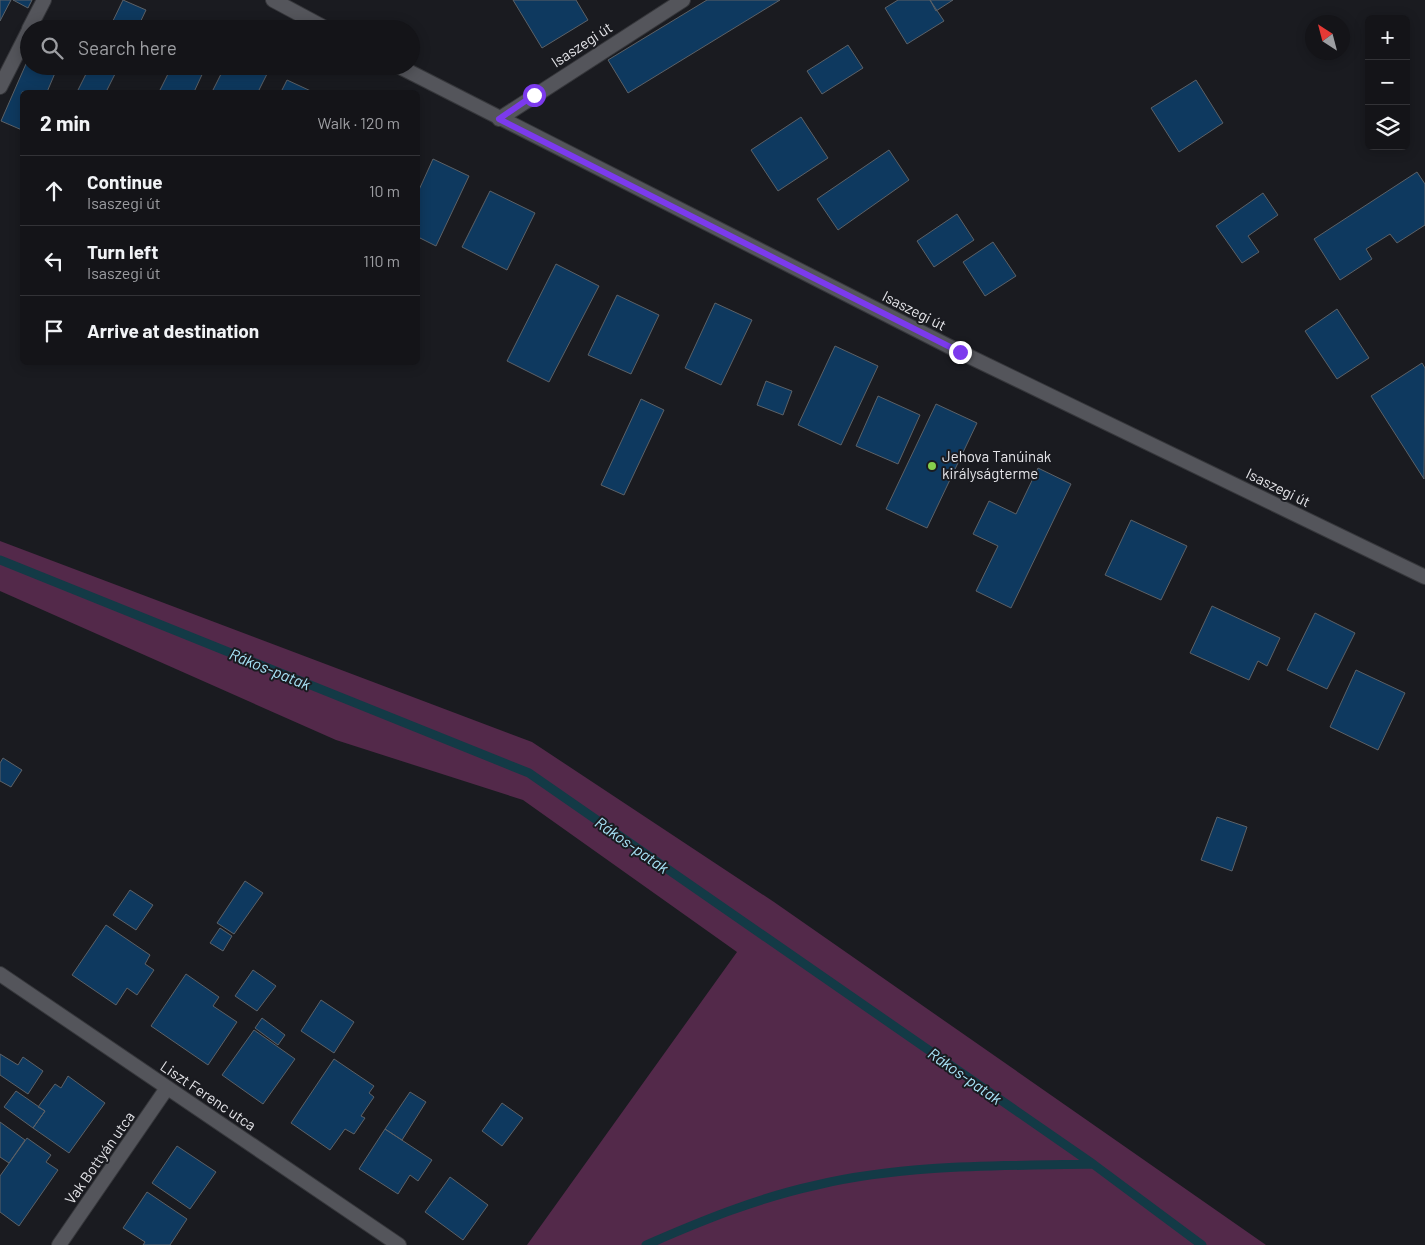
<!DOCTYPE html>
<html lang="en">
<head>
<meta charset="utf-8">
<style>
  :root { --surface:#141418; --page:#1d1d21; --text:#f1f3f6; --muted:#9d9ea2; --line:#333337 }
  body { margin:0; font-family:Barlow,sans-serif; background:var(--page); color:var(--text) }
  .controls { position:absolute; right:15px; top:15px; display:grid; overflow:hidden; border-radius:8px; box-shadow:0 2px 12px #0003 }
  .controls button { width:45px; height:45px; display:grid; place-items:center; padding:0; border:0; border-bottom:1px solid var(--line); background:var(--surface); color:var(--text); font:25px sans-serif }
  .compass { position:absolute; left:1305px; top:15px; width:45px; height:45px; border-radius:50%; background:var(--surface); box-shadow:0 2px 12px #0003; rotate:324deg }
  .stop { position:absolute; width:15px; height:15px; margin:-11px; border:4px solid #7c3aed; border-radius:50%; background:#fff }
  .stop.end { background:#7c3aed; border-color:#fff; box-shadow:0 1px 5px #0008 }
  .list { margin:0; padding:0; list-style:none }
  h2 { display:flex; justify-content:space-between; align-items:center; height:65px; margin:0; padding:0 20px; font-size:21px }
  h2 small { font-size:16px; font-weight:400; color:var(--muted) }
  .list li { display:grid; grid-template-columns:32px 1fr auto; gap:15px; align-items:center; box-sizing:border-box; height:70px; padding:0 20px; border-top:1px solid var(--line) }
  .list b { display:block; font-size:19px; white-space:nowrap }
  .list p { margin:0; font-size:16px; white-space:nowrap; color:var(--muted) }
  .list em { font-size:16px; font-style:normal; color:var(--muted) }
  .icon { flex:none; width:28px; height:28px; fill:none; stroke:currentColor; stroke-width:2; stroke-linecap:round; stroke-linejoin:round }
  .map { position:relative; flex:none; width:1425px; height:1245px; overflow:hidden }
  .search { position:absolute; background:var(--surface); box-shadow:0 2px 12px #0003; left:20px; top:20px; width:400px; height:55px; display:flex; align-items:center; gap:12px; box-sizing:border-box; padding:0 18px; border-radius:28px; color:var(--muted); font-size:19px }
  .panel { position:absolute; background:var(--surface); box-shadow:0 2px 12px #0003; left:20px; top:90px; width:400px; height:275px; border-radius:8px }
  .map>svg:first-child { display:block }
  .green { fill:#53294a }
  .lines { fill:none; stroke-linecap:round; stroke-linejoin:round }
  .stream { stroke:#133a46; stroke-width:9 }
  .building { fill:#0e395f; stroke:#5c6167 }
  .service-casing { stroke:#36373b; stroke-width:16 }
  .minor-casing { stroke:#36373b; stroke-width:16 }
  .secondary-casing { stroke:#36373b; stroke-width:16 }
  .service { stroke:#54555b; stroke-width:14 }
  .minor { stroke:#54555b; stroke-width:14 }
  .secondary { stroke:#54555b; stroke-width:14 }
  .route { stroke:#7c3aed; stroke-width:6 }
  .poi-dot { fill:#86cf4c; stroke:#1a1b20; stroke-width:2 }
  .labels { text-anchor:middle; stroke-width:4; stroke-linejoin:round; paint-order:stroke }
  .street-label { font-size:15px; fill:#e4e4e8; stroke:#1a1b20 }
  .poi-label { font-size:15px; fill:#e4e4e8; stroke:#1a1b20; text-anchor:start }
  .water-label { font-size:16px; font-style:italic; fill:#a8e3f7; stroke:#1a1b20 }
</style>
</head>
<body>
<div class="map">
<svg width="1425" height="1245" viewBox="0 0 1425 1245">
  <rect width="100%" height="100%" fill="#1a1b20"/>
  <!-- green -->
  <path class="green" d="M0,541l532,201 242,160 492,343h-739l210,-293 -214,-152 -187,-60 -336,-149z"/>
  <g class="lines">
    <!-- stream -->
    <path class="stream" d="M0,560l529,213 564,391 109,81
      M646,1245c55,-24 111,-47 171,-60 89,-21 184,-19 276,-21"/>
  </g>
  <!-- building -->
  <path class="building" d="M0,0h11l-11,21z
    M13,0h19l-4,8z
    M123,0l23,10 -9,19h-28z
    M513,0h63l12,20 -46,28z
    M707,0h73l-152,93 -20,-33z
    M898,0h32l14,21 -37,23 -22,-36z
    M930,0h23l-17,11z
    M848,45l15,23 -41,26 -15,-23z
    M29,57v9h29l-11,26h-25v38l-21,-9z
    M90,66h29l-13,26h-29z
    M172,66h34l-12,26h-35z
    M225,66h46l-13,26h-46z
    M287,80l26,12h-32z
    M1196,80l27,43 -44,29 -28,-44z
    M801,117l27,41 -50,33 -27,-41z
    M889,150l20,30 -71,50 -21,-31z
    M433,159l36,17 -33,70 -18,-9v-45z
    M1417,172l8,12v41l-28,18 -7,-9 -24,15 6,10 -32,21 -26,-41z
    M490,191l45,22 -28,57 -45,-23z
    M1263,193l15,22 -30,21 11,16 -17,11 -26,-37z
    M957,214l17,26 -40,27 -17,-26z
    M993,242l23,34 -31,20 -22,-34z
    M556,264l43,22 -50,96 -42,-21z
    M617,295l42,20 -28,59 -43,-19z
    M715,303l37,17 -31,65 -36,-17z
    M1337,309l32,49 -32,21 -32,-48z
    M835,346l43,20 -37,79 -43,-20z
    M1422,363l3,5 -1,111 -53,-83z
    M766,381l26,10 -9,24 -26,-10z
    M878,396l42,19 -22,49 -42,-18z
    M641,399l23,11 -40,85 -23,-10z
    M936,404l41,19 -50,105 -41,-19z
    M1038,468l33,16 -60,124 -35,-17 22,-45 -25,-12 16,-33 27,13z
    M1131,520l56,26 -26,54 -56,-25z
    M1212,606l68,32 -13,28 -9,-5 -9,19 -59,-27z
    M1315,613l40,20 -28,56 -40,-19z
    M1356,670l49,23 -27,57 -48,-23z
    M3,758l19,12 -11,17 -11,-6v-18z
    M1217,817l30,10 -15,44 -31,-11z
    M245,881l18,12 -29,41 -17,-11z
    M130,890l23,15 -17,25 -23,-15z
    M106,925l44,30 -5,9 9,6 -17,25 -10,-7 -11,17 -44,-30z
    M220,928l12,8 -9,15 -13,-8z
    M253,970l23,16 -19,25 -22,-15z
    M186,974l33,23 -6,9 24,16 -29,43 -57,-39z
    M321,1000l33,22 -20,31 -33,-22z
    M262,1018l23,17 -7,10 -23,-17z
    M254,1030l41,29 -32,45 -41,-29z
    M0,1054l18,11 5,-8 20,14 -15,23 -28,-19z
    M334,1059l40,27 -5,7 5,4 -13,19 4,2 -11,16 -9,-5 -15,21 -39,-27z
    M68,1076l37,27 -36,50 -36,-25 12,-17 -7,-4 17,-23 6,4z
    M16,1091l29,20 -12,17 -29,-21z
    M410,1092l16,10 -24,38 -17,-11z
    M502,1103l21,15 -21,28 -20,-15z
    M0,1122l25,18 -16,23 -9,-6z
    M385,1129l47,31 -14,21 -8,-6 -12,19 -39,-25z
    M27,1138l24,17 -5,7 12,8 -39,56 -19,-14v-36z
    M177,1146l39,26 -26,37 -38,-26z
    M450,1177l38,28 -25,35 -38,-28z
    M147,1192l40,27 -17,26h-27l2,-3 -22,-14z"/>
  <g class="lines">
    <!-- service casing -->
    <g class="service-casing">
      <path id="service" d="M29,29l15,-29
        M0,87l29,-57"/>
    </g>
    <!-- minor casing -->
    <g class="minor-casing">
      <path id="minor" d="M499,119l184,-119
        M0,974l399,271
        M59,1245l108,-157"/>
    </g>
    <!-- secondary casing -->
    <g class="secondary-casing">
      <path id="secondary" d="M273,0l54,29
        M398,66l562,286 465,225"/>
    </g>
    <!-- service -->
    <use href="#service" class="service"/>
    <!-- minor -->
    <use href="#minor" class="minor"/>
    <!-- secondary -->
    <use href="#secondary" class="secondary"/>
  </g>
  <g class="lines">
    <!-- route -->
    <path class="route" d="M534,95l-35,24 461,233"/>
  </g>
  <!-- markers -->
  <circle class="poi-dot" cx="932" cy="466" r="5"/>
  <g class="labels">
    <!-- street labels -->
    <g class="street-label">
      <text transform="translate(582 45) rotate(-33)" y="5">Isaszegi út</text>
      <text transform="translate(914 311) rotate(27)" y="5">Isaszegi út</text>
      <text transform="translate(1278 488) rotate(26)" y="5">Isaszegi út</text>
      <text transform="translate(208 1096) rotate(34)" y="5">Liszt Ferenc utca</text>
      <text transform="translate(100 1158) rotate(-55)" y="5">Vak Bottyán utca</text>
    </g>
    <!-- poi labels -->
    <g class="poi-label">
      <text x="942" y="462">Jehova Tanúinak<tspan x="942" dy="17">királyságterme</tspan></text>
    </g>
    <!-- water labels -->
    <g class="water-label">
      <text transform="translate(270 669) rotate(22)" y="6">Rákos-patak</text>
      <text transform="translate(632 845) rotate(35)" y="6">Rákos-patak</text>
      <text transform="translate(965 1076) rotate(35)" y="6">Rákos-patak</text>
    </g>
  </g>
</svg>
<div class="controls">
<button>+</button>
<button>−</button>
<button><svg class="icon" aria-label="layers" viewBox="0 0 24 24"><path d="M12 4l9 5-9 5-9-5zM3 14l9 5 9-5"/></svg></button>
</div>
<svg class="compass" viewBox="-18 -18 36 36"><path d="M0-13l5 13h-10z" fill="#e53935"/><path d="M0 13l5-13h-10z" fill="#9d9ea2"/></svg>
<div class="stop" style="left:534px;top:95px"></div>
<div class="stop end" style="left:960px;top:352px"></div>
<div class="search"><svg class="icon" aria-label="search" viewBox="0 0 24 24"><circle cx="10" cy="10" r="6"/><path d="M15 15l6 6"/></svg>Search here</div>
<section class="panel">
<h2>2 min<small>Walk · 120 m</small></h2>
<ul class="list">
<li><svg class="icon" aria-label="ahead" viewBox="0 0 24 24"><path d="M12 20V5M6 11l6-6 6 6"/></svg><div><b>Continue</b><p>Isaszegi út</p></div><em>10 m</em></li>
<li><svg class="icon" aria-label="left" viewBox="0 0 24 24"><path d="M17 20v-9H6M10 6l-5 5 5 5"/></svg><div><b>Turn left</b><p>Isaszegi út</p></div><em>110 m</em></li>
<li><svg class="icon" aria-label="arrive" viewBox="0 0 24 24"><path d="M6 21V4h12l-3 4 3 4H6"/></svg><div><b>Arrive at destination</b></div></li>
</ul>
</section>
</div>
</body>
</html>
